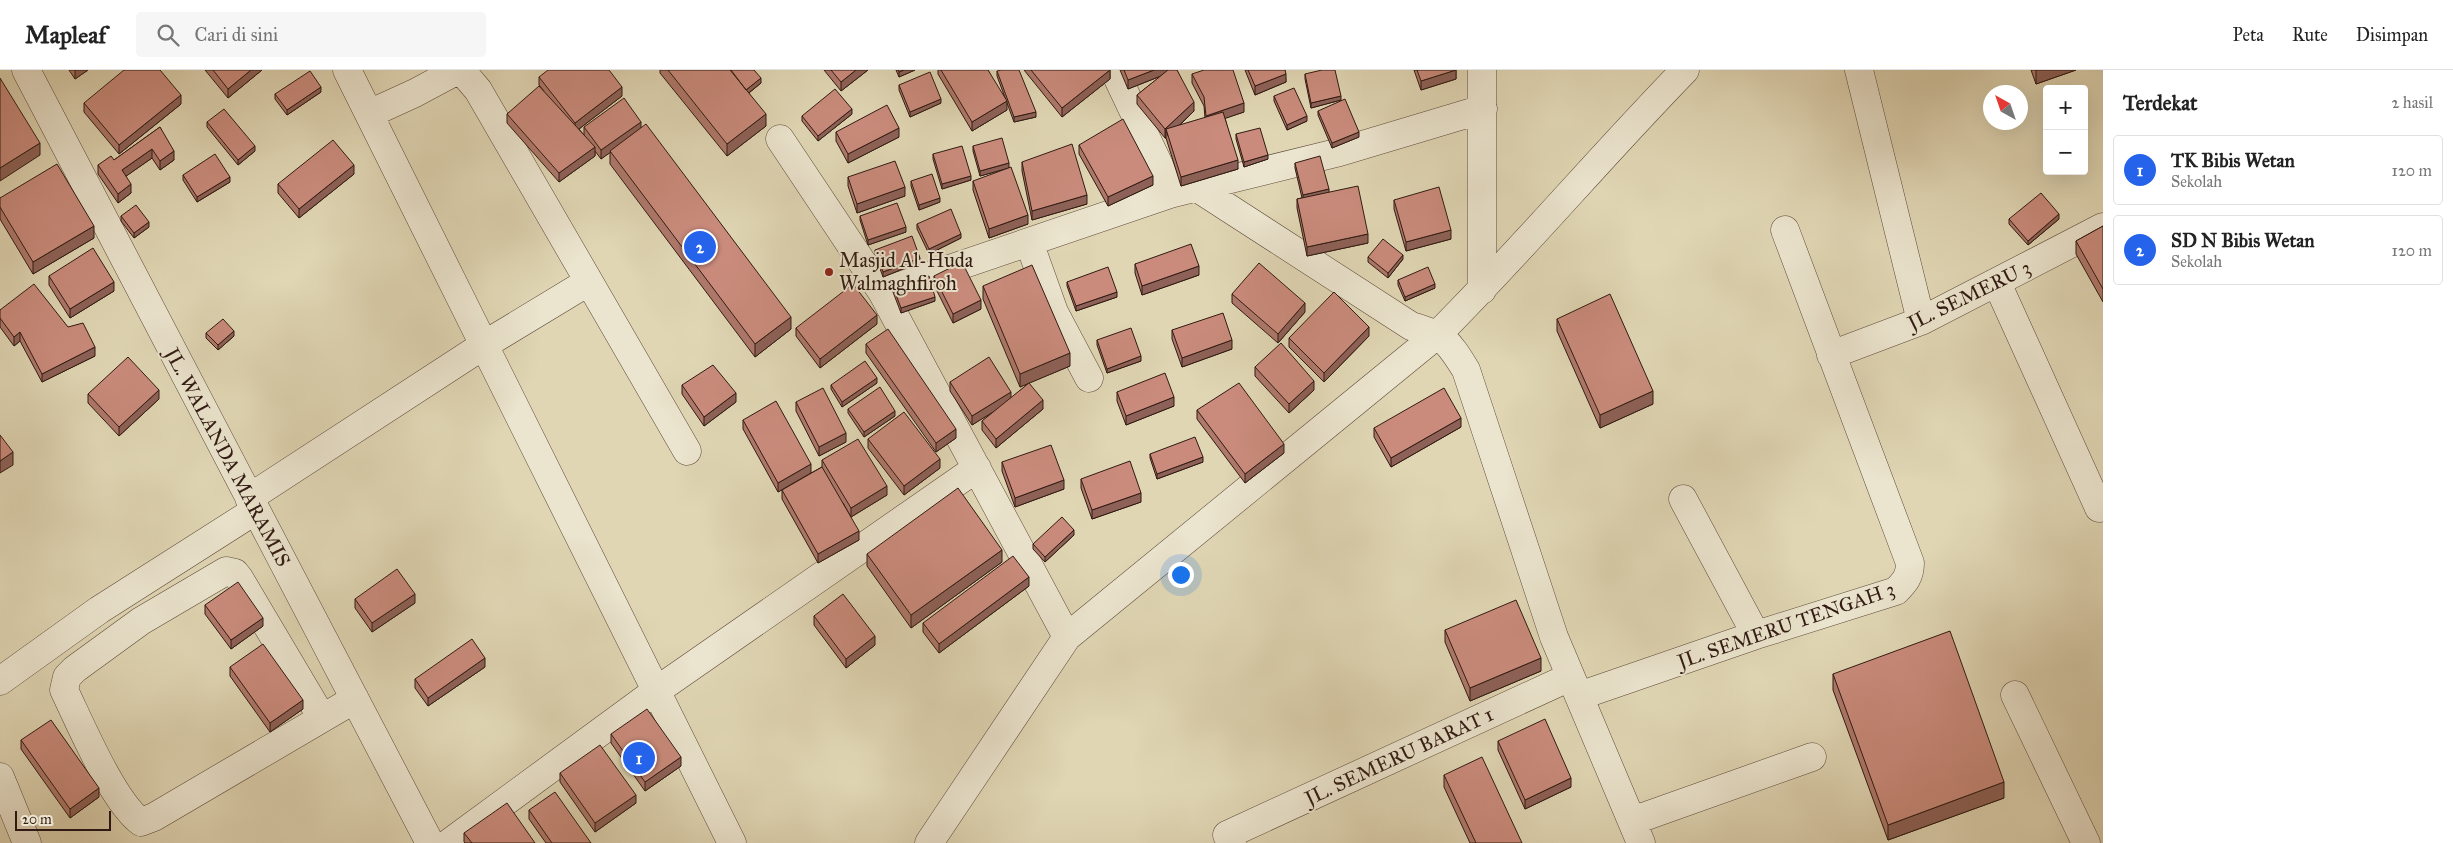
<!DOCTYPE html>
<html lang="id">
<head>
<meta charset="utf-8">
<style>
  :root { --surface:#fff; --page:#f6f6f6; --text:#222; --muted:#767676; --line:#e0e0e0; --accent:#2563eb }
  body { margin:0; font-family:"IM FELL Great Primer",serif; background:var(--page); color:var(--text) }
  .controls { position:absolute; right:15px; top:15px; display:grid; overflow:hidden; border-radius:5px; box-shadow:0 5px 20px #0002 }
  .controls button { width:45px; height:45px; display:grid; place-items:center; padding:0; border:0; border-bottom:1px solid var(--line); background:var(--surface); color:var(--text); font:25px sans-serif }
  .compass { position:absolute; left:1983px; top:15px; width:45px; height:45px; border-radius:50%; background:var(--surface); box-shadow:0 5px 20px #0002; rotate:320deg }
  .scale { position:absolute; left:15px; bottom:12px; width:96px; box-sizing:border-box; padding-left:5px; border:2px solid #301a12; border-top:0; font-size:14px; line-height:18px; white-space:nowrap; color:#301a12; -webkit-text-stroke:4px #ebe4ce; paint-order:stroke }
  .you { position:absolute; left:1180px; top:504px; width:18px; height:18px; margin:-12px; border:4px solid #fff; border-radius:50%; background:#1a73e8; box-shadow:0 0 0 8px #1a73e833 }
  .badge { display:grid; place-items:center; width:32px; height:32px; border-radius:50%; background:var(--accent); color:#fff; font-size:16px; font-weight:700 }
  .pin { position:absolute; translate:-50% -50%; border:2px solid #fff; box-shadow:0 1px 5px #0006 }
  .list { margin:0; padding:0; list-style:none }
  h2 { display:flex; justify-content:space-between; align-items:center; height:65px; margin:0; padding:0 20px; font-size:21px }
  h2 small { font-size:16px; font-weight:400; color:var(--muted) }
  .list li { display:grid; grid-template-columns:32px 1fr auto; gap:15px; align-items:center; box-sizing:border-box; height:70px; margin:0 10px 10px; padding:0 10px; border:1px solid var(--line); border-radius:5px }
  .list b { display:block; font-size:19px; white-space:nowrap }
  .list p { margin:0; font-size:16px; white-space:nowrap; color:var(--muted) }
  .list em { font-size:16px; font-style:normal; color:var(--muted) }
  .icon { flex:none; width:28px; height:28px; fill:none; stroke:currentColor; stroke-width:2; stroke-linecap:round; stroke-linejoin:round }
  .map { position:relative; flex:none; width:2103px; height:773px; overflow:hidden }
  header { display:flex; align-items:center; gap:30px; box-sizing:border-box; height:70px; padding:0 25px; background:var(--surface); border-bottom:1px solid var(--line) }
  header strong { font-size:24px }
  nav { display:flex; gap:28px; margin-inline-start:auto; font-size:18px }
  .search { width:350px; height:45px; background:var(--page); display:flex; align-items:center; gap:12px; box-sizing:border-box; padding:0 18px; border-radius:5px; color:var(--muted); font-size:19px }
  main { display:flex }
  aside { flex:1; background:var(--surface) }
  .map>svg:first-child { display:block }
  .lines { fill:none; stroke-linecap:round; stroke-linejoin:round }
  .minor-casing { stroke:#5c493a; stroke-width:29 }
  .minor { stroke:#ebe4ce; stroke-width:28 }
  .wall { fill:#ae786b; stroke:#301a12 }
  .shaded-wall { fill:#8d6157; stroke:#301a12 }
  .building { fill:#ca8b7c; stroke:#301a12 }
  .poi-dot { fill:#8f2418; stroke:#ebe4ce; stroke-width:2 }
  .labels { text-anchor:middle; stroke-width:4; stroke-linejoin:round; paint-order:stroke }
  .poi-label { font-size:20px; fill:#301a12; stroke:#ebe4ce; text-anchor:start }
  .street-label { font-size:20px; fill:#301a12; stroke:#ebe4ce }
</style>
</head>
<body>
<header>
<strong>Mapleaf</strong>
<div class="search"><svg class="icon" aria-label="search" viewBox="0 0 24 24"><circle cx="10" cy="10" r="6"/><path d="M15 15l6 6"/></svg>Cari di sini</div>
<nav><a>Peta</a><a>Rute</a><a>Disimpan</a></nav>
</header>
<main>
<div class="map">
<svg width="2103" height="773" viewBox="0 0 2103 773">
  <rect width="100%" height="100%" fill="#e0d6b4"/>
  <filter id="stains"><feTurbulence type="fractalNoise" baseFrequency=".004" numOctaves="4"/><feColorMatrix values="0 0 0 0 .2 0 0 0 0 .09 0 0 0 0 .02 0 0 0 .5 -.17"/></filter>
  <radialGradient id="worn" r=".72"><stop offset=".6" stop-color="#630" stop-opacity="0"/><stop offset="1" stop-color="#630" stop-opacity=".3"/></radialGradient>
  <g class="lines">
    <!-- minor casing -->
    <g class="minor-casing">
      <path id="minor" d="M26,0l404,773
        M347,0l385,773
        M461,0l17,20 209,361
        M1114,0l45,95 11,29
        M1859,0l62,251
        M369,44l46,-21 43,-23
        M780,69l102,153 185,345
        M1196,117l215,139c33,10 36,13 55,44l88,267 87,206
        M1029,172l25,70 35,66
        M1997,213l102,225
        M1482,220v-220
        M882,222l288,-98 166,-41 147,-44
        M1831,285l90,-34 182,-94
        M249,428l235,-153 104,-63
        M1683,429l73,136
        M0,611l99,-71 157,-100
        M2015,625l71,148
        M1579,626l177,-61 140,-44c9,-9 14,-15 14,-28l-125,-333
        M322,648l-83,-140 -4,-5 -9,-2 -85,50 -66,48 -8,8 -3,13c16,33 49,112 77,132l13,-5 201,-118
        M0,707l27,66
        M1632,751l180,-64
        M449,773l207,-152 321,-223
        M929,773l138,-206 371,-303c85,-85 163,-178 247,-264
        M1232,773l-5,-8 343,-158"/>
    </g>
    <!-- minor -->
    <use href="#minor" class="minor"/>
  </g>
  <!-- wall -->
  <path class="wall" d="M69,0h19l-13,9z
    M205,0h57l-34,28z
    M660,0h94l7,13 -12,10 17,33 -39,30 -67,-83z
    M824,0h44l-27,21z
    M896,0h19l-16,7z
    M938,0h50l19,40 -35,21 -34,-57z
    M1024,0h86v9l-48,38z
    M1120,0h57l17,41 -15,15 26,-8 -1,-12 -12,-23v-9l52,38 -19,6 13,51 -57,17 -15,-48h-1l-28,-34v-9l24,-19 -33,13z
    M1245,0h40l1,12 -31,13z
    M1414,0h42v9l-35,11z
    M2031,0h45l-40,14z
    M997,1l39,46 -22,5 -17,-46z
    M1305,4l36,26 -30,8 -6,-29z
    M539,7l83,19 -43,33 5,6v-8l57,1 150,201 -36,28 -145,-193v-12l-9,7 -6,-8v5l-36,26 -52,-59v-9l37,-23 -5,-6z
    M899,15l42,18 -31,14 -11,-27z
    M321,22l-34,23 -12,-16v-5z
    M1274,26l33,25 -20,9 -13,-29z
    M84,33l97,1 -62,50 -35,-42z
    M1318,41l41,26 -27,11 -14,-33z
    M852,44l-34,27 -16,-20v-5z
    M207,52l48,29 -17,14 -31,-38z
    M160,57l14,33 -14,10 -8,-12 -26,18 5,17 -13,10 -20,-29v-9l16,-5z
    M836,62l63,5 -51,26 -12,-22z
    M1236,64l32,25 -24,8 -8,-28z
    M1079,75l74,40 -45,21 -29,-52z
    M973,76l36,22 -29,8 -7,-25z
    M933,84l38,26 -29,9 -9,-30z
    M1022,92l65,42 -55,16 -10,-49z
    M1295,93l34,29 39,51 -61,13 -10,-48v-9l5,-1 -7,-30z
    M354,104l-55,44 -21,-25v-9z
    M183,105l47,7 -33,20 -14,-22z
    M848,107l57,19 -48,17 -9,-27z
    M911,111l29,21 -21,8 -8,-24z
    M973,111l55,43 -39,14 -16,-48z
    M0,128l94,40 -61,36 -33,-55z
    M1394,130l57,39 -45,12 -12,-42z
    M121,146l28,11 -15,11 -13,-17z
    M860,146l46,16 -38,13 -8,-25z
    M2009,149h50l-31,26 -19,-21z
    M917,154l44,14 -32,16 -12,-25z
    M2103,156v76l-27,-48v-13z
    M875,180l45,12 -37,15 -8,-22z
    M1368,187l35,2 -15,19 -20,-16z
    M1135,194l64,11 -57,20 -7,-22z
    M49,206l65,15 -44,27 -21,-33z
    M934,206l47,33 -28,14 -19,-38z
    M1398,210l37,8 -30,13 -7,-16z
    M1067,212l50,15 -41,14 -9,-25z
    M983,216l87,80 -41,17 14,26 -47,39 -14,-18v-9l14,-11 -24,15 -22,-34v-9l61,16 18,-15 -9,4 -37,-88z
    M893,217l42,14 -34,12 -8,-21z
    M1232,224l73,18 -27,31 -46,-40z
    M0,240l68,17 27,29 -53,26 -22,-41 -6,5 -14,-19z
    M1557,249l96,85 -53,24 -43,-97z
    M877,254l-57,44 -24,-32v-8z
    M1172,260l60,19 -50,18 -10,-28z
    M206,263l28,3 -16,14 -12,-12z
    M1369,266l-45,46 -35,-35v-9z
    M1097,270l44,21 -34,12 -10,-28z
    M866,274l90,94 -20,14 -70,-99z
    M1255,297l59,23 -25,23 -34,-37z
    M877,313l-35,24 -11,-18v-4z
    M682,315l54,17 -32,24 -22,-32z
    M1117,322l57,14 -48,19 -9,-24z
    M88,324l71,5 -40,37 -31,-33z
    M796,332l50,40 -27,14 -23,-45z
    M848,339l47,7 -31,21 -16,-24z
    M1197,340l87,43 -39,30 -48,-64z
    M743,350l68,53 11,-6v-7l65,35 -36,22 -8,-14 16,37 -41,23 -36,-64v-9l28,-16 -32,18 -35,-63z
    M1461,357l-70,40 -17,-30v-9z
    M868,369l72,29 -36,27 -36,-47z
    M1150,384l53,8 -46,17 -7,-21z
    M1002,392l62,27 -49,18 -13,-36z
    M1081,409l60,23 -49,17 -11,-31z
    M1074,465l-29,27 -12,-13v-5z
    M867,484l135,8 -91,66 -44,-62z
    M1029,516l-90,67 -16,-21v-9z
    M355,529l60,4 -43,29 -17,-24z
    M205,535l58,21 -32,23 -26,-35z
    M814,546l61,29 -29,23 -32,-43z
    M1445,560l96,41 -71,30 -25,-59z
    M230,597l73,42 -33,23 -40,-56z
    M485,597l-57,39 -13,-18v-9z
    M1833,604l171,124 -116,42 -55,-150z
    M611,664l70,32 -36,25 -34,-48z
    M21,670l78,57 -29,21 -49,-69z
    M1498,671l73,46 -46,22 -27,-59z
    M560,703l76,30 -41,29 -35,-50z
    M1444,705l78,68h-52l-26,-56z
    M529,740l62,33h-45l-17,-24z
    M464,763l71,10h-70l-1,-1z"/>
  <!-- shaded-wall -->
  <path class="shaded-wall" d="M75,0h13l-13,9z
    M251,0h11l-34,28v-9z
    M856,0h12l-27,21v-9z
    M904,0h11l-16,7v-5z
    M1110,0v9l-48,38v-9z
    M1154,0h22l-48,19v-9z
    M1456,0v9l-35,11v-9z
    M2036,0h40l-40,14z
    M1286,4v8l-31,13v-9z
    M761,8v5l-15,12v-5z
    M321,17v5l-34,23v-5z
    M622,17v9l-47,36v-9z
    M181,25v9l-62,50v-9z
    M1341,26v4l-30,8v-5z
    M941,29v4l-31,14v-5z
    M1007,31v9l-35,21v-9z
    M1194,32v9l-26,25 -2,-7v9h-1v-9z
    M1244,33v9l-38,13v-9z
    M852,39v5l-34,27v-5z
    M1036,42v5l-22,5v-5z
    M766,44v12l-39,30v-12z
    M1307,46v5l-20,9v-5z
    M641,52v9l-40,28v-9z
    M899,58v9l-51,26v-9z
    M1359,62v5l-27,11v-5z
    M40,73v12l-40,26v-13z
    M255,76v5l-17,14v-5z
    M595,77v9l-36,26v-9z
    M152,79v9l-30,21v-9z
    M174,81v9l-14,10v-9z
    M1268,85v4l-24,8v-5z
    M1238,90v9l-57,17v-9z
    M1009,93v5l-29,8v-5z
    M354,95v9l-55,44v-9z
    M971,106v4l-29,9v-5z
    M1153,106v9l-45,21v-9z
    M230,107v5l-33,20v-5z
    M131,114v9l-13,10v-9z
    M905,117v9l-48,17v-9z
    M1329,119v4l-26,7v-5z
    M1087,125v9l-55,16v-9z
    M940,128v4l-21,8v-5z
    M2059,144v5l-31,26v-4z
    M1028,145v9l-39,14v-9z
    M149,152v5l-15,11v-5z
    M94,156v12l-61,36v-12z
    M906,157v5l-38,13v-5z
    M1451,160v9l-45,12v-9z
    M961,164v4l-32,16v-5z
    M1368,164v9l-61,13v-9z
    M1403,185v4l-15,19v-5z
    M920,188v4l-37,15v-5z
    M1199,196v9l-57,20v-9z
    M114,212v9l-44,27v-9z
    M1435,214v4l-30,13v-4z
    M1117,222v5l-41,14v-5z
    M935,227v4l-34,12v-5z
    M981,230v9l-28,14v-9z
    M1305,233v9l-27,31v-9z
    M877,245v9l-57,44v-9z
    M791,247v12l-36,28v-13z
    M1369,257v9l-45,46v-9z
    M234,261v5l-16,14v-5z
    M20,262v9l-6,5v-9z
    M1232,270v9l-50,18v-9z
    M95,277v9l-53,26v-8z
    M1070,283v13l-50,21v-13z
    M1141,286v5l-34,12v-4z
    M877,308v5l-35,24v-5z
    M1314,311v9l-25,23v-9z
    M159,320v9l-40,37v-9z
    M1653,321v13l-53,24v-13z
    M1011,322v9l-39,24v-9z
    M736,323v9l-32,24v-9z
    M1174,327v9l-48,19v-9z
    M1043,330v9l-47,39v-9z
    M895,341v5l-31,21v-5z
    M1461,348v9l-70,40v-9z
    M956,359v9l-20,14v-9z
    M846,363v9l-27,14v-9z
    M1284,374v9l-39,30v-9z
    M13,382v13l-13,8v-12z
    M1203,387v5l-46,17v-5z
    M940,389v9l-36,27v-9z
    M811,394v9l-33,19v-9z
    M1064,410v9l-49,18v-9z
    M887,416v9l-36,22v-9z
    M1141,423v9l-49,17v-9z
    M1074,460v5l-29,27v-5z
    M859,461v9l-41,23v-9z
    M1002,480v12l-91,66v-13z
    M1029,507v9l-90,67v-9z
    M415,524v9l-43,29v-9z
    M263,548v8l-32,23v-9z
    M875,566v9l-29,23v-9z
    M485,588v9l-57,39v-8z
    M1541,588v13l-71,30v-13z
    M303,630v9l-33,23v-9z
    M681,687v9l-36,25v-9z
    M1571,708v9l-46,22v-9z
    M2004,712v16l-116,42v-15z
    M99,718v9l-29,21v-9z
    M636,725v8l-41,29v-9z"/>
  <!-- building -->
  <path class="building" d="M124,0h36l21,25 -62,50 -35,-42z
    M213,0h38l-23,19z
    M548,0h61l13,17 -47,36 -36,-46z
    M668,0h62l36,44 -39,30z
    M731,0h23l7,8 -15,12z
    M831,0h25l-15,12z
    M898,0h6l-5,2z
    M941,0h47l19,31 -35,21z
    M1001,0h18l17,42 -22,5 -17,-46z
    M1031,0h79l-48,38z
    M1124,0h30l-26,10z
    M1168,0h9l17,32 -29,27 -28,-34z
    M1204,0h29l11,33 -38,13 -2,-19 -12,-23z
    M1248,0h37l1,4 -31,12z
    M1322,0h13l6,26 -30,7 -6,-29z
    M1417,0h39l-35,11z
    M310,1l11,16 -34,23 -12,-16z
    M930,2l11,27 -31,13 -11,-27z
    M0,8l40,65 -40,25z
    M539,16l56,61 -36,26 -52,-59z
    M1294,18l13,28 -20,9 -13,-29z
    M835,19l17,20 -34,27 -16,-20z
    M624,28l17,24 -40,28 -17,-23z
    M1345,29l14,33 -27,11 -14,-32z
    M887,35l12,23 -51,26 -12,-22z
    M224,39l31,37 -17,14 -31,-38z
    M1223,42l15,48 -57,17 -15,-48z
    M1123,49l30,57 -45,21 -29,-52z
    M646,54l145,193 -36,27 -145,-193z
    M160,57l14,24 -14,10 -8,-12 -30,21 9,14 -13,10 -20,-29 13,-9 3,4z
    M1260,58l8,27 -24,7 -8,-28z
    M1002,68l7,25 -29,8 -7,-25z
    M333,70l21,25 -55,44 -21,-25z
    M1072,74l15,51 -55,16 -10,-49z
    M962,76l9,30 -29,8 -9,-30z
    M215,84l15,23 -33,20 -14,-22z
    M1320,86l9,33 -26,6 -8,-32z
    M895,91l10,26 -48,17 -9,-27z
    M57,94l37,62 -61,36 -33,-55v-9z
    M1011,97l17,48 -39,14 -16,-48z
    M932,104l8,24 -21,7 -8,-24z
    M1358,116l10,48 -61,13 -10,-48z
    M1439,117l12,43 -45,12 -12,-42z
    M2041,123l18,21 -31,27 -19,-22z
    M897,133l9,24 -38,13 -8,-24z
    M136,135l13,17 -15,11 -13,-17z
    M951,139l10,25 -32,15 -12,-25z
    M2103,156v63l-27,-48z
    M912,166l8,22 -37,14 -8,-22z
    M1383,169l20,16 -15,18 -20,-16z
    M1191,174l8,22 -57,20 -7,-22z
    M93,178l21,34 -44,27 -21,-33z
    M962,192l19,38 -28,14 -19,-38z
    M1259,193l46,40 -27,31 -46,-40z
    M1032,195l38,88 -50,21 -37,-88z
    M1108,197l9,25 -41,14 -9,-24z
    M1428,197l7,17 -30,13 -7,-17z
    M929,206l6,21 -34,11 -8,-21z
    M34,214l34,43 15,-4 12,24 -53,27 -22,-42 -6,5 -14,-19v-8z
    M853,214l24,31 -57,44 -24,-31z
    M1334,222l35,35 -45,46 -35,-35z
    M1610,224l43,97 -53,24 -43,-96z
    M1223,243l9,27 -50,18 -10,-28z
    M223,249l11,12 -16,14 -12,-12z
    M1131,258l10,28 -34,13 -10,-29z
    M888,259l68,100 -20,14 -70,-99z
    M1281,273l33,38 -25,23 -34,-37z
    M128,287l31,33 -40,37 -31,-33z
    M989,287l22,35 -39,24 -22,-34z
    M865,291l12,17 -35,24 -11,-17z
    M713,295l23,28 -32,24 -22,-32z
    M1165,303l9,24 -48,19 -9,-24z
    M1029,313l14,17 -47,39 -14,-18z
    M1239,313l45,61 -39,30 -48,-64z
    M880,317l15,24 -31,21 -16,-23z
    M823,318l23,45 -27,14 -23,-45z
    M1444,318l17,30 -70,40 -17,-30z
    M776,331l35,63 -33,19 -35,-63z
    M904,342l36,47 -36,27 -36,-47z
    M0,365l13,17 -13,9z
    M1195,367l8,20 -46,17 -7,-20z
    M858,369l29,47 -36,22 -29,-48z
    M1051,375l13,35 -49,18 -13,-36z
    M1130,391l11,32 -49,17 -11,-31z
    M822,397l37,64 -41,23 -36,-64z
    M958,418l44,62 -91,65 -44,-61z
    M1062,447l12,13 -29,27 -12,-13z
    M1013,486l16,21 -90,67 -16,-21z
    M397,499l18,25 -43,29 -17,-24z
    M238,512l25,36 -32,22 -26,-35z
    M843,524l32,42 -29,23 -32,-43z
    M1516,530l25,58 -71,30 -25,-58z
    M1950,561l54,151 -116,43 -55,-151z
    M472,569l13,19 -57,40 -13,-19z
    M263,574l40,56 -33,23 -40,-56z
    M647,639l34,48 -36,25 -34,-48z
    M1545,649l26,59 -46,22 -27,-59z
    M51,650l48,68 -29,21 -49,-69z
    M600,675l36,50 -41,28 -35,-50z
    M1482,687l40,86h-46l-32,-68z
    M555,722l36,51h-39l-23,-33z
    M507,733l28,40h-63l-8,-10z"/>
  <!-- markers -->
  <circle class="poi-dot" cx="829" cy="202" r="5"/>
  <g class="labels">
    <!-- poi labels -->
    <g class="poi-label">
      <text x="839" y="197">Masjid Al-Huda<tspan x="839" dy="23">Walmaghfiroh</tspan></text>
    </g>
    <!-- street labels -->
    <g class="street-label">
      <text transform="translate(1969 225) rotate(-26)" y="7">JL. SEMERU 3</text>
      <text transform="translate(228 387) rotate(62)" y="7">JL. WALANDA MARAMIS</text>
      <text transform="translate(1786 555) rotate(-19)" y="7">JL. SEMERU TENGAH 3</text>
      <text transform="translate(1399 686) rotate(-25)" y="7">JL. SEMERU BARAT 1</text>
    </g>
  </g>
  <rect width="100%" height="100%" filter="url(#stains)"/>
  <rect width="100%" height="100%" fill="url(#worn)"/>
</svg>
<div class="controls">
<button>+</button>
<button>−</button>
</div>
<svg class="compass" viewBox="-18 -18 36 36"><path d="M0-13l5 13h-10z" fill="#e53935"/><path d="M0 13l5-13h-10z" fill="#767676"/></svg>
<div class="scale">20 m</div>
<div class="you"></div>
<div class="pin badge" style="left:639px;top:688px">1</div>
<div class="pin badge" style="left:700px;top:177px">2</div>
</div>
<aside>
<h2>Terdekat<small>2 hasil</small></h2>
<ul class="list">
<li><span class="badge">1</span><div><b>TK Bibis Wetan</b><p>Sekolah</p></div><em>120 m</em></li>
<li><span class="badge">2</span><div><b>SD N Bibis Wetan</b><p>Sekolah</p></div><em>120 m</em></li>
</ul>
</aside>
</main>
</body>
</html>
